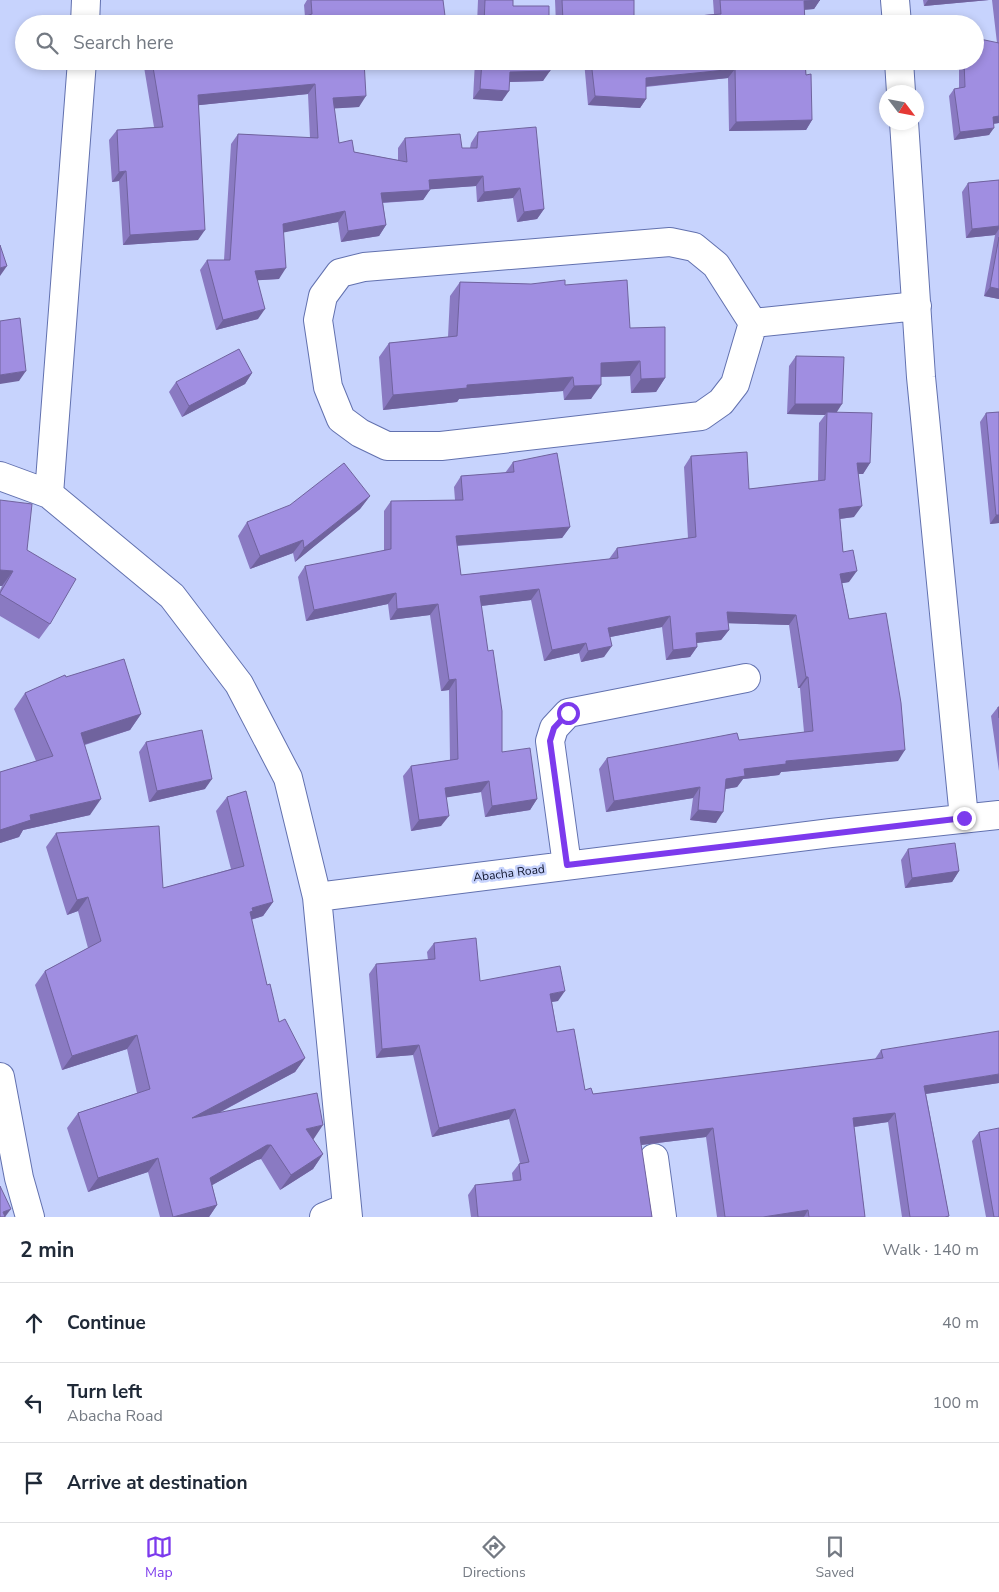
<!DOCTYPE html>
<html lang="en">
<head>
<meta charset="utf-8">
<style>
  :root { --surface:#fff; --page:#f2f2f3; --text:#1f2937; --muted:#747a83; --line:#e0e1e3; --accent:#7c3aed }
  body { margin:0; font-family:"Nunito Sans",sans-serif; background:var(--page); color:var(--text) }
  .compass { position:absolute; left:879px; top:85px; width:45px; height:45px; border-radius:50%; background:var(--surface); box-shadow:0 2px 8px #0003; rotate:122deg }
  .stop { position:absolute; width:15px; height:15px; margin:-11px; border:4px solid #7c3aed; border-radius:50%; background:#fff }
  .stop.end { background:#7c3aed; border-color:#fff; box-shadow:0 1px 5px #0008 }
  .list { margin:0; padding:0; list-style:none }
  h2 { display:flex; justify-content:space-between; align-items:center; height:65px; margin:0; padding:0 20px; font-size:21px }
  h2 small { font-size:16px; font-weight:400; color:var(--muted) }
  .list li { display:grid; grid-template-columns:32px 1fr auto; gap:15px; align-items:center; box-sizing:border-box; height:80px; padding:0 20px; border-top:1px solid var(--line) }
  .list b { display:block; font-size:19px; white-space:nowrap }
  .list p { margin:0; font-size:16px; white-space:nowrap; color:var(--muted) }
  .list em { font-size:16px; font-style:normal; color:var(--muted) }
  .icon { flex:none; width:28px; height:28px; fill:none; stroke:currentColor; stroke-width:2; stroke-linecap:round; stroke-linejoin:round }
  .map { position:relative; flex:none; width:999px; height:1217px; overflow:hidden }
  .search { position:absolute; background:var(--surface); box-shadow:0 2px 8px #0003; left:15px; right:15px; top:15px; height:55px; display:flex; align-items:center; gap:12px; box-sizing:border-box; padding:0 18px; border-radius:28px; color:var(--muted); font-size:19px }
  .sheet { height:305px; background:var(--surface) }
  nav { display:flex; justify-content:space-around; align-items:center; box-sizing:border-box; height:70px; border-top:1px solid var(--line); background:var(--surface); font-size:14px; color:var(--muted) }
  nav a { display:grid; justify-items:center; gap:2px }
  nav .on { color:var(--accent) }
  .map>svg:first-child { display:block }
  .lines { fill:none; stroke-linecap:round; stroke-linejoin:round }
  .minor-casing { stroke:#6271af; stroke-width:30 }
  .minor { stroke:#fff; stroke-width:28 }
  .wall { fill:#8a7ac2 }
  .shaded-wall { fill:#70639e }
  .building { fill:#a08ee1; stroke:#70639e }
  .route { stroke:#7c3aed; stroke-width:6 }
  .labels { text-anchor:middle; stroke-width:5; stroke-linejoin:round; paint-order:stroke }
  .street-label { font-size:12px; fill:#10152d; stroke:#c7d3fd }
</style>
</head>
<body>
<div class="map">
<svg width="999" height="1217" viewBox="0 0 999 1217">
  <rect width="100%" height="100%" fill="#c7d3fd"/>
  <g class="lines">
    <!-- minor casing -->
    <g class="minor-casing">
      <path id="minor" d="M895,0l2,24
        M85,24l1,-24
        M899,61l2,31
        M904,122l17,255 43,441
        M670,242l24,5 22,18 37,58 -18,61 -14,18 -20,14 -260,30h-54l-27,-13 -19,-14 -13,-32 -10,-67 5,-24 17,-23 24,-6z
        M753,323l164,-17
        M0,476l49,18 123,102 67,88 49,94 29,119 31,320
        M49,494l33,-433
        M567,865l-17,-124 4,-13 14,-15 178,-35
        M317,897l514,-64 168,-18
        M0,1077l19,101 11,39
        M654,1158l8,59
        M324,1217l22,-9"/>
    </g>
    <!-- minor -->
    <use href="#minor" class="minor"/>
  </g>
  <!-- wall -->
  <path class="wall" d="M307,0h36v1l-38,16 -1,-12z
    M478,0h35v6l36,18h-72z
    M555,0h79v22l80,-8 -1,-14h107l-6,9 -10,1 1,14h-249z
    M923,0h66l-65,6z
    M992,0h7v123l-5,1 -5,11 -35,5 -5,-44 5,-7 5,-1v-27h16l22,-18z
    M143,61h221l-5,46 -25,1 5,35 15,9 44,8v-12l7,-10 57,10h8l1,-5 7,-11 66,77 -7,10 -20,3 -4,-24 -36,4 -1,-16 -46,3 -7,11 -40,3 3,22 -7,11 -38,6 -3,-20 -55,10 -4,47 -22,1 1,39 -42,11 -16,-60 7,-10h17l7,-116 7,-10 72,4 -2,-44 -109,11 -1,135 -75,5 -4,-64 -7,1 -3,-42 8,-10 37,-3z
    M475,61h75l-7,20 -34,1 -7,19 -29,-2z
    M584,61h221l1,14 6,45 -6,10 -77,1 -1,-53 -82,9v12l-6,9 -52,-3z
    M999,180v119l-15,-3 11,-61 -29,3 -4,-46 6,-9z
    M460,282l71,2 34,1 65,43 35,50 -9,14 -25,1 -1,-17 -29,1 -10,22 -27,1 -1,-9 -104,8 -2,3 -74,8 -4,-53 10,-14 59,-6 2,-41z
    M796,356l41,56 33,51 -7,11h-5l-4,43 -14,2 3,33 6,30 -7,1 7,36 49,142 -117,11 -2,3 -36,4 -6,8 -11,2 -10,34 -26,-3 3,-22 -87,14 -7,-43 8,-11 132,-18 65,-8 -4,-44h-2l-9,-63 -61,-2 1,7 -8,10 -24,3v4l-7,10 -24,3 -4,-33 -52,10 -6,20 -23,5 -2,-9 -35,8 -13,-61 -50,6 21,146 35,47 -7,11 -45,7 -4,-25 -35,5 -5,29 -30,5 -8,-55 8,-10 39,-6 -1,-70 -8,1 -11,-76 -40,5 -2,-16 -82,17 -8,-44 7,-11 79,-15v-40l7,-10 64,-1 -1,-13 7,-11 44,-3 8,-11 57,65 -8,11 -105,8 4,29 148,-16 8,-11 71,-10 -4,-71 7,-11 58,33 69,-8 1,-58 6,-8 -38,-1 2,-48z
    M252,373l-7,11 -63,33 -13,-25 7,-10z
    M999,412v111l-9,1 -10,-102 6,-9z
    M370,496l-10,13 -65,53 -2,-9 -43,16 -12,-33 9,-14z
    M0,500l27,50 23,74 -11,15 -39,-23v-26l2,-4h-2z
    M66,677l75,37 -11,16 -45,15 5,70 -67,15 -4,7 -19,6v-71l36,-11 -22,-52 11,-16z
    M998,707h1v64l-8,-55z
    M146,742l59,47 -56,13 -10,-50z
    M227,797l46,105 -10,14 -12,4 16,65 12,37 26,36 -10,14 -76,41 94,27 10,14 -10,15 -33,21 -19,-31 -4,1 -45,25 5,20 -8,12h-49l-12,-45 -60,20 -21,-64 11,-15 59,-20 -10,-44 -65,21 -27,-85 10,-14 43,-23 -10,-37 -11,4 -21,-68 10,-14 107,55 68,-19 -15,-58z
    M908,849l51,22 -7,11 -47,6 -4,-28z
    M434,943l46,38 78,20 -6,1 5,30 28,58 8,4 282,-35 6,-9 118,33 -73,11 23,122 -1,1h-46l-14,-95 -34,5 11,90h-148l-11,-80 -65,8 11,72h-181l-3,-22 7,-10 38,-4 -1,-8 7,-9 1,-1 -11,-44 -77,18 -19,-82 -37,3 -7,-84 7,-10 52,-4 -1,-8z
    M979,1132l20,85h-13l-14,-76z"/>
  <!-- shaded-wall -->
  <path class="shaded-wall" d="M820,0l-6,9 -16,1 6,-9z
    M928,0h61l-65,6z
    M587,20l-2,4h-23l1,-3z
    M735,69l-7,9 -89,9 7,-9z
    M550,71l-7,10 -40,1 7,-10z
    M315,84l-7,10 -117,12 7,-11z
    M480,89l29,2 -7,10 -29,-2z
    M366,96l-7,11 -33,2 7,-11z
    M595,96l51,3 -6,9 -52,-3z
    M999,116v7l-11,1 5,-7z
    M812,120l-6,10 -77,1 7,-9z
    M994,128l-5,7 -35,5 6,-8z
    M126,171l-7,10 -7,1 7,-10z
    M483,176l-7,10 -54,4 7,-10z
    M520,188l-7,10 -36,4 7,-10z
    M430,190l-7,10 -49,3 7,-10z
    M544,209l-7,10 -20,3 7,-10z
    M345,211l-7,11 -62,12 7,-10z
    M386,225l-7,11 -38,6 7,-11z
    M999,226v3l-4,6 -29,3 6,-9z
    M205,230l-7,10 -75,5 7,-10z
    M7,266l-7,10v-8z
    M286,268l-7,11 -31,2 7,-10z
    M990,287l9,2v10l-15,-3z
    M265,309l-7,10 -42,11 7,-10z
    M640,361l-10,15 -39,1 10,-14z
    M26,371l-7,10 -19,3v-9z
    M252,373l-7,11 -63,33 7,-11z
    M573,377l-10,14 -104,8 -2,3 -74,8 10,-15 74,-10z
    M665,378l-9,14 -25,1 10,-14z
    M601,385l-10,14 -27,1 10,-14z
    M795,404h47l-7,11 -8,-3 -2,3 -38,-1z
    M857,463h13l-7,11h-13z
    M370,496l-10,13 -65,53 9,-14z
    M862,506l-8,11 -23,3 8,-11z
    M996,515h3v8l-9,1z
    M570,527l-8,11 -114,8 8,-10z
    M303,540l-10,13 -43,16 10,-13z
    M0,570l13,1 -11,15h-2z
    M857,571l-8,11 -17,3 8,-11z
    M539,589l-8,11 -59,7 8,-11z
    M396,593l-8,11 -82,17 8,-11z
    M438,604l-8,11 -40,5 7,-11z
    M727,612l69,3 -7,10 -70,-2z
    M670,616l-8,11 -62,12 8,-11z
    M729,630l-8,10 -33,4 8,-11z
    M586,643l-7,10 -35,8 8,-11z
    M612,646l-8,11 -23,5 7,-11z
    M697,647l-7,10 -24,3 7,-10z
    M806,677h2l-8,11h-2z
    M456,679l-7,11 -8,1 8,-11z
    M141,714l-11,16 -60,19 11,-16z
    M905,750l-7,11 -117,11 -2,3 -36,4 -6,8 -18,3 7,-11 18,-10 42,-8z
    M212,779l-7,10 -56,13 8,-11z
    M489,781l-8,11 -44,7 8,-11z
    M700,787l-7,11 -87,14 8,-11z
    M101,799l-11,16 -67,15 -4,7 -19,6v-13l30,-15z
    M537,799l-7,11 -45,7 7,-11z
    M698,810l25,2 -7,11 -26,-3z
    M449,816l-8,10 -30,5 8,-11z
    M959,871l-7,11 -47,6 7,-10z
    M88,897l-10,14 -11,4 10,-15z
    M273,902l-10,14 -17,5 6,-13z
    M565,991l-7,10 -14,2 6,-9z
    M137,1035l-10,14 -65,21 10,-14z
    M419,1045l-6,10 -37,3 6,-9z
    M305,1058l-10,14 -114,61 11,-15z
    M999,1074v9l-81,12 6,-9z
    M515,1109l-6,10 -77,18 7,-9z
    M895,1113l-7,9 -42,6 7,-10z
    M323,1125l-10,15 -7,-11z
    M713,1128l-7,9 -73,9 7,-9z
    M267,1145h4l-10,14 -4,1 -57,32 10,-14z
    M323,1154l-10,15 -33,21 11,-15z
    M158,1158l-10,14 -60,20 10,-14z
    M217,1205l-8,12h-36z
    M11,1209l-6,8 -2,-5z
    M808,1210l-4,7h-41z"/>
  <!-- building -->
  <path class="building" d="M311,0h132l3,24h-162l28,-10z
    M485,0h28v6h36v18h-65z
    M562,0h72v22l87,-8 -1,-14h100l-16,1 1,23h-217l-1,-4 -24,1z
    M975,38l24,5v73l-6,1 1,11 -34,4 -6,-43 11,-2 -1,-26h11z
    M152,61h212l2,35 -33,2 6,45 13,-3 2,12 53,10 -2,-24 55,-4 2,14h15l1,-16 58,-5 8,82 -20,3 -4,-24 -36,4 -1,-16 -54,4 1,10 -49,3 5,32 -38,6 -3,-20 -62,13 3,44 -31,3 10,38 -42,11 -16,-60h23l8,-126 80,4 -3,-54 -117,11 7,135 -75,5 -4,-64 -7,1 -2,-42 46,-3z
    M482,61h68v10l-40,1 -1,19 -29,-2z
    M591,61h214l1,14 5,-1 1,46 -76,2 -1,-53 -89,9v21l-51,-3z
    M999,180v46l-27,3 -4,-46z
    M999,237v52l-9,-2z
    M0,245l7,21 -7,2z
    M565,280v5l62,-5 3,48 35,-1v51l-24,1 -1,-18 -39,2v22l-27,1 -1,-9 -106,8v3l-74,7 -4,-52 68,-7 3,-54 71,2z
    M20,318l6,53 -26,4v-54z
    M239,349l13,24 -63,33 -13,-24z
    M796,356l48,1 -2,47h-47z
    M827,412l45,1 -2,50h-13l5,43 -23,3 4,43 10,-2 4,21 -17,3 9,45 37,-6 15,90 4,47 -119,11v3l-42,5 1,7 -19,3 -3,33 -25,-2 2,-23 -86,14 -7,-43 130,-25 2,7 74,-9 -5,-54h-2l-10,-62 -69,-3 2,18 -33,3 1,14 -24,3 -3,-34 -62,12 4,18 -24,5 -2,-8 -34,7 -13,-61 -59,7 8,55 5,-1 9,61v41l28,-4 7,51 -45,7 -3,-25 -44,7 4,28 -30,4 -8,-54 47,-7 -2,-80 -7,1 -11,-76 -41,5 -1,-16 -82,17 -9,-44 86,-17v-48l72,-1 -2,-24 53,-4 -1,-10 44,-9 13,74 -114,9 5,39 157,-17 -1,-10 79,-11 -5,-81 56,-4 2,37 76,-9z
    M999,412v103h-3l-10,-102z
    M344,463l26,33 -66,52 -1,-8 -43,16 -13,-34 43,-17z
    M0,500l32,4 -5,46 49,29 -26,45 -50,-30v-1l13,-22 -13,-1z
    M124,659l17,55 -60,19 20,66 -71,16 1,5 -31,10v-58l53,-16 -28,-63 40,-18 1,2z
    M998,707h1v11z
    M202,730l10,49 -55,12 -11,-49z
    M246,791l27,111 -21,6 1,3 -3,1 17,73 3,-1 9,38 6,-3 20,39 -113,60 125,-25 6,32 -17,4 17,25 -32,21 -20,-30h-4l-57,33 7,27 -44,12 -15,-59 -60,20 -20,-65 72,-24 -13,-54 -65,21 -27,-85 56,-30 -13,-44 -11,3 -21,-67 103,-7 4,62 81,-22 -17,-69z
    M955,843l4,28 -47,7 -4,-29z
    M476,938l4,43 80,-15 5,25 -15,3 7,38 17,-3 11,61 6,-2 2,6 290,-36 -2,-8 118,-19v43l-75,12 25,130 -4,1h-35l-15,-104 -42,5 12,99h-56l-1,-7 -45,7h-38l-12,-89 -73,9 12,80h-174l-3,-32 46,-5 -2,-16 10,-2 -14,-53 -76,19 -20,-83 -37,4 -6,-85 59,-5 -1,-16z
    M999,1128v89h-5l-15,-85z
    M0,1186l11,23 -8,3 2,5h-5z"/>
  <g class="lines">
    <!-- route -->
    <path class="route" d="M568,713l-14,15 -4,13 17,124 397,-47"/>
  </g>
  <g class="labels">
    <!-- street labels -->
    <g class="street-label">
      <text transform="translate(509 873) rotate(-7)" y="4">Abacha Road</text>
    </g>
  </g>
</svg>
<svg class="compass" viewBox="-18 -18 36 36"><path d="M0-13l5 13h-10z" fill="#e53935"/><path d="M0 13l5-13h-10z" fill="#747a83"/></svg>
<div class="stop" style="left:568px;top:713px"></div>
<div class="stop end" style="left:964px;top:818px"></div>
<div class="search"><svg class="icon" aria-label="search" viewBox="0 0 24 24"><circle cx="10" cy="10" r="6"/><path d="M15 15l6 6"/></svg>Search here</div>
</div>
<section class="sheet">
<h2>2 min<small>Walk · 140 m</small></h2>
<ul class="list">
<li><svg class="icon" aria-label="ahead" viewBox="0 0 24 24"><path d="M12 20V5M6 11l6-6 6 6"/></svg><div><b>Continue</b></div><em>40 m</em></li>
<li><svg class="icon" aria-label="left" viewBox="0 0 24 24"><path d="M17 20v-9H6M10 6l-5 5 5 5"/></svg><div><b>Turn left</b><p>Abacha Road</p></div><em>100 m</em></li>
<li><svg class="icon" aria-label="arrive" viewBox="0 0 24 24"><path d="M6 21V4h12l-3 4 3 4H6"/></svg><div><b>Arrive at destination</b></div></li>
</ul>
</section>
<nav>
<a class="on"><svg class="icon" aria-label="map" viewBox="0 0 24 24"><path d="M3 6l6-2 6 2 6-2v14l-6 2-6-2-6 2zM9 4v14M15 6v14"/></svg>Map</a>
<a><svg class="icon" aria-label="directions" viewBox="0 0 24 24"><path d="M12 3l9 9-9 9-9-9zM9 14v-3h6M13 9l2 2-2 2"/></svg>Directions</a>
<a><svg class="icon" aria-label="saved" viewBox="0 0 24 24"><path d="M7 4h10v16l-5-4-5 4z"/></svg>Saved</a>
</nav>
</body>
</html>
